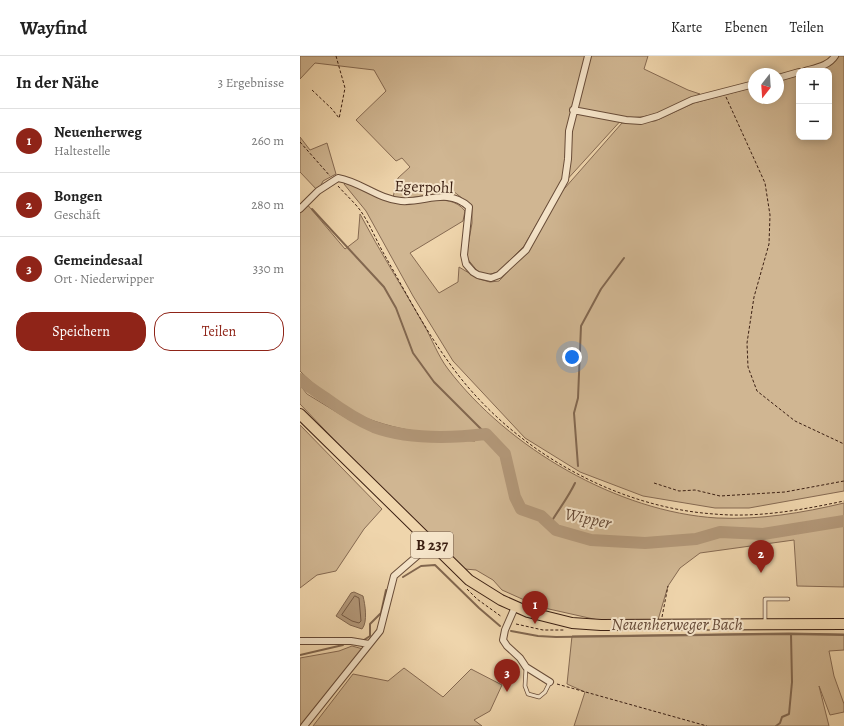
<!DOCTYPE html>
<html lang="de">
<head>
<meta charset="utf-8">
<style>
  :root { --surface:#fff; --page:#f6f6f6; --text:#222; --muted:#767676; --line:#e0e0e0; --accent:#8f2418 }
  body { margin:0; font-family:Alegreya,serif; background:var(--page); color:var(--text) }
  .controls { position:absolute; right:12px; top:12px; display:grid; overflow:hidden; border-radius:8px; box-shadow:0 2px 10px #0003 }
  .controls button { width:36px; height:36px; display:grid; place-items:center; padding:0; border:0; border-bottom:1px solid var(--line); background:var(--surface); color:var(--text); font:20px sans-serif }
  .compass { position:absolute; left:448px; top:12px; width:36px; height:36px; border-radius:50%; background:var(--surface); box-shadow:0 2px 10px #0003; rotate:197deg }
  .you { position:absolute; left:272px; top:301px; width:14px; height:14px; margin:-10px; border:3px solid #fff; border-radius:50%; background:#1a73e8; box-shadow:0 0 0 6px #1a73e833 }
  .badge { display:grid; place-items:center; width:26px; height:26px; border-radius:50%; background:var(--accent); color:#fff; font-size:13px; font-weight:700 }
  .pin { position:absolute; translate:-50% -33px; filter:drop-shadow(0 1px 2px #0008) }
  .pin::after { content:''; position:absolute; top:21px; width:14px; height:12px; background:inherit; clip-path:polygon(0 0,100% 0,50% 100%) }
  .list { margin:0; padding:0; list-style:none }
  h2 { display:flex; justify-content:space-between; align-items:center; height:52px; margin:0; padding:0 16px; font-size:17px }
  h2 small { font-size:13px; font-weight:400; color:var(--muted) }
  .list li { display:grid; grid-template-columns:26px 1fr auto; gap:12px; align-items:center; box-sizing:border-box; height:64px; padding:0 16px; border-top:1px solid var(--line) }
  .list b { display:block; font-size:15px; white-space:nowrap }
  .list p { margin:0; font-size:13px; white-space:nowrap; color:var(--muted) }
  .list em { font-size:13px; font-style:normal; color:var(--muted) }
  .actions { display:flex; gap:8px; padding:12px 16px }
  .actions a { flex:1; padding:9px 0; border:1px solid var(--accent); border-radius:16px; text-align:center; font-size:14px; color:var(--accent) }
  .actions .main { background:var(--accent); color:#fff }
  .map { position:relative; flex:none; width:544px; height:670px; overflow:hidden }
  header { display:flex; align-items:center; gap:24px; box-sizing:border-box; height:56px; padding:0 20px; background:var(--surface); border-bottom:1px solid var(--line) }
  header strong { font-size:19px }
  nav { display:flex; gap:22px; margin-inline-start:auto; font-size:14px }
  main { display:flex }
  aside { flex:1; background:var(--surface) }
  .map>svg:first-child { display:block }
  .green { fill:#d0b692; stroke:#866a52 }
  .water { fill:#b29778; stroke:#82674f }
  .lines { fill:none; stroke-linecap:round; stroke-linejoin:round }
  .shore { stroke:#765b45; stroke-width:1 }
  .stream { stroke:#82674f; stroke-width:2 }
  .river { stroke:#b29778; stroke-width:12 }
  .service-casing { stroke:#684c38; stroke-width:4.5 }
  .minor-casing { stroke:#684c38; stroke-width:8 }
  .primary-casing { stroke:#3b1f12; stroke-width:12 }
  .path { stroke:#3b1f12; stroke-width:1; stroke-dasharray:3 2; stroke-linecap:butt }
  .service { stroke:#f5e4c9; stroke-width:3 }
  .minor { stroke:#f5e4c9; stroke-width:6 }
  .primary { stroke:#efd5ac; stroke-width:10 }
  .labels { text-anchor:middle; stroke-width:4; stroke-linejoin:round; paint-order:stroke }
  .shield { fill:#f5e4c9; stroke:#735a49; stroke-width:1 }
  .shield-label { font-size:15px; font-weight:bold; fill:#3b1f12 }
  .street-label { font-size:16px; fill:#3b1f12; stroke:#f5e4c9 }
  .water-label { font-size:17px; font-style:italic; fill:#654936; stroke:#f5e4c9 }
</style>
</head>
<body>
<header>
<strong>Wayfind</strong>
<nav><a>Karte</a><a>Ebenen</a><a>Teilen</a></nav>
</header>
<main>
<aside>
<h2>In der Nähe<small>3 Ergebnisse</small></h2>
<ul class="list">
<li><span class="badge">1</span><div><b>Neuenherweg</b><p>Haltestelle</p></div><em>260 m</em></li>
<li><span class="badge">2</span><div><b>Bongen</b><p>Geschäft</p></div><em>280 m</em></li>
<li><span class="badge">3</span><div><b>Gemeindesaal</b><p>Ort · Niederwipper</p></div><em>330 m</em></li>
</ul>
<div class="actions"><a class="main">Speichern</a><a>Teilen</a></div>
</aside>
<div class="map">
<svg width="544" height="670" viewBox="0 0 544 670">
  <rect width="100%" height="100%" fill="#efd5ac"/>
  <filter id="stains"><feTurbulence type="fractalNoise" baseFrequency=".005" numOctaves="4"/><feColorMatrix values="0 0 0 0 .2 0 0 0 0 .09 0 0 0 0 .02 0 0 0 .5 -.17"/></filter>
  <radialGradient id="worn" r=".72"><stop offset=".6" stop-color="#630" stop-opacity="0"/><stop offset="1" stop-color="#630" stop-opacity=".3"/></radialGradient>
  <!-- green -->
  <path class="green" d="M0,0h348l-4,13 44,21 12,4c-25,12 -47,26 -76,23l-70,77 -30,52 -26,26 -11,3 -8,-2 -13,-16 6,-34v-17l-19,-15 -50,8 -10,-2 5,-19 12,-11 -8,-9 -6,3 -40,-41 30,-29 -12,-21 -59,-7 -15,16z
    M538,0h6v435l-95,17h-34l-72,-12 -63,-24 -55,-34 -72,-77 -40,-65 -47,-85 -22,-27 2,-3c15,6 29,17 45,21 23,6 57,-13 74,9l-2,10 -53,32 29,40 19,-11 1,-15 20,12 11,3 9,-1 28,-30 30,-54 65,-74 33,-2 39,-18 60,-16v11h24v-17l21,-6v62h30v-66h-15c10,-3 19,-5 24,-15z
    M0,81l10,13 17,-7 9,31 -13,7 -5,10 -18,-19z
    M6,147l39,46 13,-10 2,-25c20,38 43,74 64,111 8,14 14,31 24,44 60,79 170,143 269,149 43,2 85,-5 127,-15v84l-47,-1 -3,-46 -94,13 -20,15 -12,18 -10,34h-60l-58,-13 -38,-17 -9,-10 -17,-10 -11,-1 -30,-27 -43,-42 -92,-96v-19l7,9 41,25 30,12 29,6 68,4 -4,-9c-35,7 -91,-5 -123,-22 -17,-10 -34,-25 -48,-39v-162z
    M0,369l82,84 -18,20 -28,42 -19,4 -17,13z
    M489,577l55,1v16l-15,1 5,25 10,28v8l-14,3 -11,-29 10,40h-255l11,-34 -18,-8 5,-48z
    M52,590l11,3 -63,77v-68l39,-7z
    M104,612l39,29 28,-28 31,16 -12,26 -16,9 8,6h-169l40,-52 35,7z"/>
  <!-- water -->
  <path class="water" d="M54,536l9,4c2,8 5,26 -1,33l-12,-4 -14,-9 15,-23z"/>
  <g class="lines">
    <!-- shore -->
    <path class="shore" d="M55,540l4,2 2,23 -2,2 -7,-2 -10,-6z"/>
    <!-- stream -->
    <path class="stream" d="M12,153l72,78 12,21 17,45 21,29 52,52
      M278,410l-4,-53 4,-15 3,-72 20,-37 23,-31
      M250,468c8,-14 18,-26 25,-41
      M103,521l18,-11 14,-1 44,43 21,18
      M211,575l27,5 18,1 233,-3 55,1
      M64,584l6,-4v-12l11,-11 5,-23
      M0,599l43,-10
      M476,670l4,-3 2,-6 7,-3 3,-32 -1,-48"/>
    <!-- river -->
    <path class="river" d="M0,323c8,8 18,14 27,20 15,11 30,21 47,28 33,12 78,11 112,7l19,20 10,43 6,12 20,7 15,14 35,10 54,3 51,-4 24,-7 43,2 81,-13"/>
    <!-- service casing -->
    <g class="service-casing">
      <path id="service" d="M465,566v-23h23
        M226,611l-1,19 3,8 11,3 6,-5 5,-10"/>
    </g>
    <!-- minor casing -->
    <g class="minor-casing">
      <path id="minor" d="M505,15c10,-3 24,-5 30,-15
        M478,22l21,-6
        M273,54l53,10 15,1 17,-5 34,-16 62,-16
        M0,153l18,-18 20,-13c23,4 40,21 63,23 25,2 46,-14 68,6l-5,48 2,9 7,8 5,3 13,3 8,-3 27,-25 39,-70 3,-21 1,-28 19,-75
        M215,551l-10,23 -2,10 4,6 13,12 6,9 24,15
        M0,585h51l18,3
        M4,670l76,-95 14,-55 37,-32"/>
    </g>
    <!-- primary casing -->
    <g class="primary-casing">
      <path id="primary" d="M0,358l169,166 32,20 27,12 44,11 29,2 243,-1"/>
    </g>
    <!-- path -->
    <path class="path" d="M36,0l9,32 -6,31
      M12,34l20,19 7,9
      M426,41l39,86 5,32 -1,29 -15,53 -7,46 1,24 9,24 38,30 49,23
      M0,86l30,34
      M38,130c7,8 16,16 22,24 10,14 16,30 24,44 21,37 41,76 66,110 59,83 162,143 264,150 44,4 87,-4 130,-13
      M354,427l25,8 16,-1 25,6 65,-4 59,-11
      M167,533l10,10 25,18
      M362,561l6,-31
      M216,568l27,6h21
      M257,628l150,42"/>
    <!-- service -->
    <use href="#service" class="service"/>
    <!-- minor -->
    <use href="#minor" class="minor"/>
    <!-- primary -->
    <use href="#primary" class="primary"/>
  </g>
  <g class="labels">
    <!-- shield labels -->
    <rect class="shield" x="111" y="476" width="42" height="26" rx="3"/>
    <g class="shield-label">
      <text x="132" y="494">B 237</text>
    </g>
    <!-- street labels -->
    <g class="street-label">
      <text transform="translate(124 130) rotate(2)" y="6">Egerpohl</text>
    </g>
    <!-- water labels -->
    <g class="water-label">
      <text transform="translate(288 462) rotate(12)" y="6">Wipper</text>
      <text x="377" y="574">Neuenherweger Bach</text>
    </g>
  </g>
  <rect width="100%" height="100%" filter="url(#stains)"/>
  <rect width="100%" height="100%" fill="url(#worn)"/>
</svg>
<div class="controls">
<button>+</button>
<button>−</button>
</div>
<svg class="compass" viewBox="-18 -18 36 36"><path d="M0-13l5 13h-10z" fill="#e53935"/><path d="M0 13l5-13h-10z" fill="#767676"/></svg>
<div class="you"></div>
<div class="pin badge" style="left:235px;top:568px">1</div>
<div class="pin badge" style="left:461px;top:517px">2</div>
<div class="pin badge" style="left:207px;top:636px">3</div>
</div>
</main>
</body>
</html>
